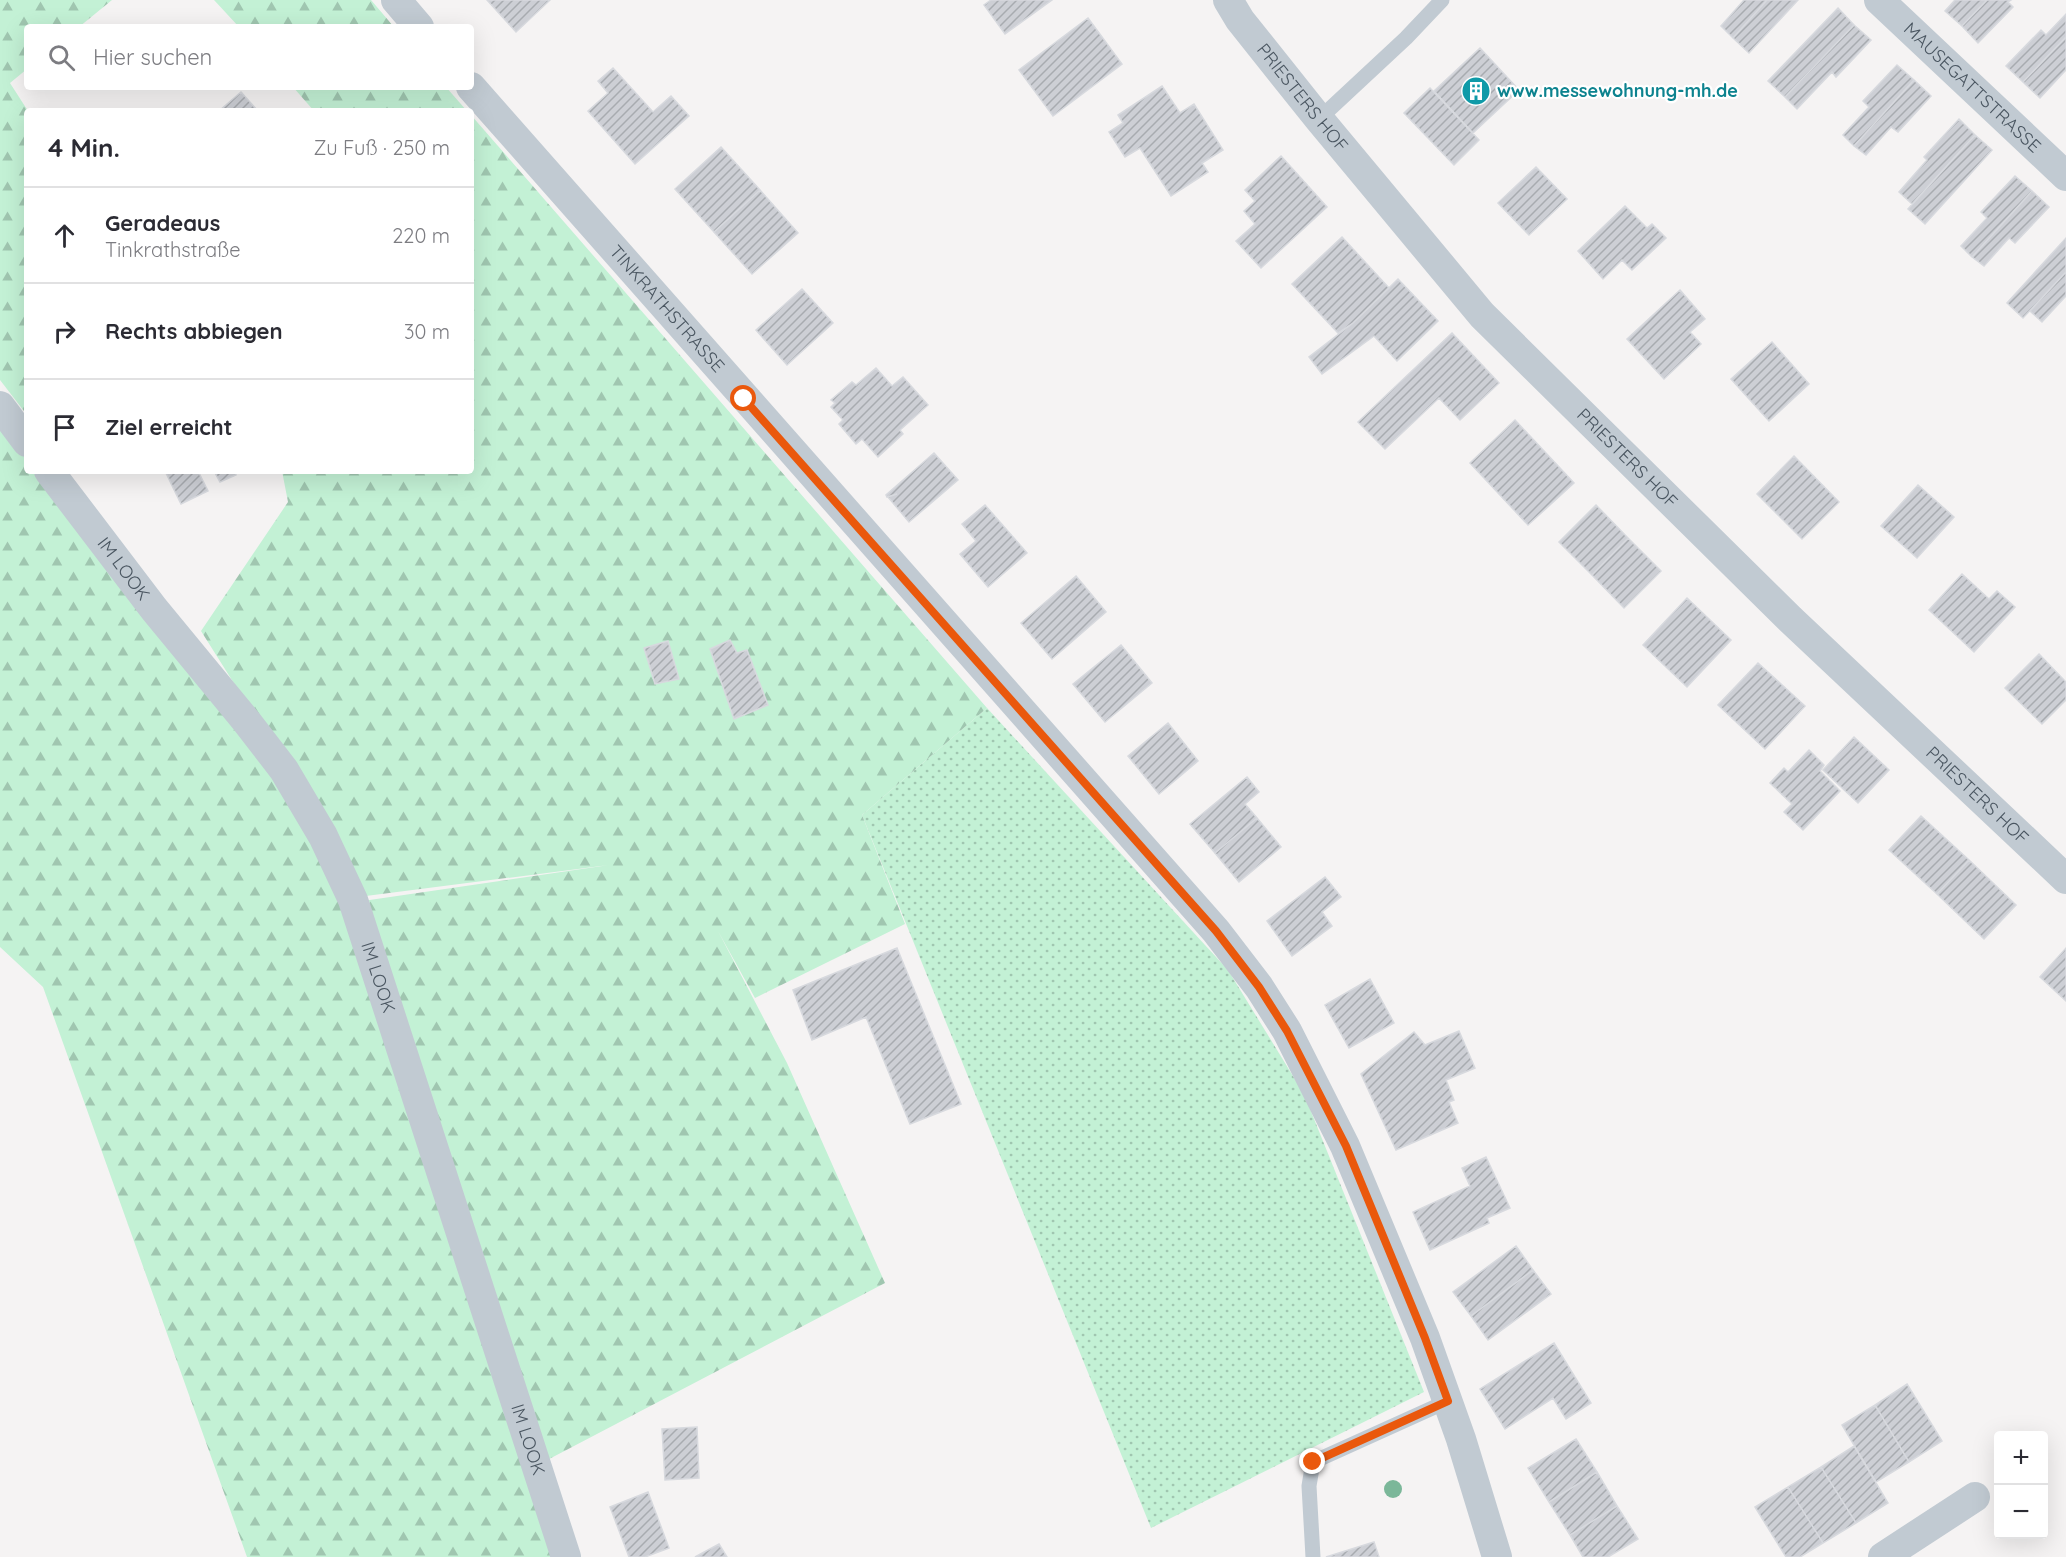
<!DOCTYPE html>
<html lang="de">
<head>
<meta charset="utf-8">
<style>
  :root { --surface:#fff; --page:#f2f2f3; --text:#2b2b33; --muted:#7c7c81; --line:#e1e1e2 }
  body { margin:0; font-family:Quicksand,sans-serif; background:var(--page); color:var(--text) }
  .controls { position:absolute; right:18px; bottom:18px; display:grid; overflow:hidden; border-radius:6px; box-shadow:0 6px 24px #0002 }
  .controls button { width:54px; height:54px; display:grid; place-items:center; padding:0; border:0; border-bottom:2px solid var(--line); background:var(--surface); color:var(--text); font:30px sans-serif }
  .stop { position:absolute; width:18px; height:18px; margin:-14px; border:4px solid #ea580c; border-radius:50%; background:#fff }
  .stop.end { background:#ea580c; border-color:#fff; box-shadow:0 2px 6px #0008 }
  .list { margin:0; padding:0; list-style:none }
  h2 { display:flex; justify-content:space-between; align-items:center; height:78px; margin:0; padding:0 24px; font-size:26px }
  h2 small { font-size:20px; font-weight:400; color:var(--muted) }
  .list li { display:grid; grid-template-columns:39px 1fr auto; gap:18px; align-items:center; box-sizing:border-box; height:96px; padding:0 24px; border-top:2px solid var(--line) }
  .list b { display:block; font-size:22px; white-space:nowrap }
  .list p { margin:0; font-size:20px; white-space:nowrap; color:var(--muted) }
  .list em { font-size:20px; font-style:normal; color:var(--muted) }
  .icon { flex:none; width:33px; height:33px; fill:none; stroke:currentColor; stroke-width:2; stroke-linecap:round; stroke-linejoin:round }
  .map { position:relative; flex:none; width:2066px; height:1557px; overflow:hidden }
  .search { position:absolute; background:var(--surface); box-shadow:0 6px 24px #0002; left:24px; top:24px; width:450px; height:66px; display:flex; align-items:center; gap:15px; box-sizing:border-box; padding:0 21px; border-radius:6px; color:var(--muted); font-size:22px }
  .panel { position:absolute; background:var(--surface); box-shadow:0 6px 24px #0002; left:24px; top:108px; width:450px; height:366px; border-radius:6px }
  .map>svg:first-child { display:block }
  .grass { fill:url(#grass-dots) }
  .forest { fill:url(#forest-firs) }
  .building { fill:url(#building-hatch); stroke:#d7d9de; stroke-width:1.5 }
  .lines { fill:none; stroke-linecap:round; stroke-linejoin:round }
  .lane { stroke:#c1cad2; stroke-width:15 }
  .street { stroke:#c1cad2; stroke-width:30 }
  .tree { fill:#7bb799 }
  .route { stroke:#ea580c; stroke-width:8 }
  .labels { text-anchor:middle; stroke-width:4.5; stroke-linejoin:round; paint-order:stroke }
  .street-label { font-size:18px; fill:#4a5661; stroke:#fff }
  .culture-label { font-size:18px; font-weight:bold; fill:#0d838f; stroke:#fff; text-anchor:start }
</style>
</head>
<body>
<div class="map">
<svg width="2066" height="1557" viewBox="0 0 2066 1557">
  <defs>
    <pattern id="grass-dots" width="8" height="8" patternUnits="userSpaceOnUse" patternTransform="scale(1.5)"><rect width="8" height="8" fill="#c3f1d5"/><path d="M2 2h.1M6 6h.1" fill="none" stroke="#a0c6b0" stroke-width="1.8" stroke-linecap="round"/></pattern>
    <pattern id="forest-firs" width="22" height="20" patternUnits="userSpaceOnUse" patternTransform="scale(1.5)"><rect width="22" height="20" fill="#c3f1d5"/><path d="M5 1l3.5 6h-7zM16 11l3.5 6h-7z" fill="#a0c6b0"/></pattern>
    <pattern id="building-hatch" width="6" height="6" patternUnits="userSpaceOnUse" patternTransform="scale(1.5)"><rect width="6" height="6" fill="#cdcfd5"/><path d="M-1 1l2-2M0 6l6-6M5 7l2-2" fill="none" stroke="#a8abb0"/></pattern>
  </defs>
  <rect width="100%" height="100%" fill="#f5f3f3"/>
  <!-- grass -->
  <path class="grass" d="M987,708l241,262 76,124 120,298 -273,136 -289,-713z"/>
  <!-- forest -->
  <path class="forest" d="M0,0h112l-33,27h-52v42l-17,14 18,28 -1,304 -27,-35z
    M214,0h157l23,27h-155z
    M293,87h153l21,24h-153z
    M471,115l516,593 -125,107 43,109 -150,74 -37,-67 69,132 98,220 -353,185 30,89h-315l-204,-570 -43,-40v-531l27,34v21h16l242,311 64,121 260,-38 -251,32 -70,-128 -87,-138 87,-129 -6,-31h189z"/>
  <!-- building -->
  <path class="building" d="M487,0h63l-34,32z
    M991,0h61l-47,34 -21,-29z
    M1744,0h23l-34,38 -12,-12z
    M1767,0h31l-49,53 -16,-15z
    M1955,0h32l-25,26 -17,-15z
    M1987,0h24l-3,2 5,5 -35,36 -16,-17z
    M1838,8l16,17 -69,72 -17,-16z
    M2066,14v23l-43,45 -17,-16 35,-36 5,5z
    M1088,18l34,46 -69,52 -34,-46z
    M1854,25l17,15 -35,37 -4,-5 -35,37 -12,-12z
    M2066,37v33l-26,28 -17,-16z
    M1480,48l39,42 -46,43 -39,-42z
    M1897,65l17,15 -60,66 -11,-11 26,-28 -6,-6z
    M613,68l40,44 18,-16 18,20 -54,48 -47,-53 20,-18 -10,-12z
    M1914,80l17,16 -33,36 -7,-5 -25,28 -12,-9z
    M1162,86l18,27 14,-9 29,46 -21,13 6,9 -37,24 -31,-48 -15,9 -16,-25 14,-9 -5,-8z
    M1430,88l49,52 -25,25 -50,-52z
    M241,92l17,19h-39z
    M1959,119l16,16 -63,69 -13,-12 28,-32 -3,-3z
    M1975,135l17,15 -67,74 -17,-15z
    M721,147l39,43 -46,42 -39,-43z
    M1281,156l46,51 -66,61 -25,-27 19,-17 -11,-13 11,-10 -10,-11z
    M1536,167l31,32 -38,36 -31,-32z
    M2015,176l17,15 -60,66 -11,-11 26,-28 -6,-6z
    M760,190l38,43 -46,41 -38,-42z
    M2032,191l17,16 -34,36 -6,-5 -25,28 -12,-9z
    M1625,206l22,22 5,-4 14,14 -34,32 -10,-10 -19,19 -25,-28z
    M1342,237l47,51 -36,35 -15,10 -46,-49z
    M2066,238v34l-43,46 -16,-15z
    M2066,272v24l-24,26 -12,-11z
    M1398,279l40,42 -41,40 -23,-25 -52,38 -13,-17 44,-34z
    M802,289l31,34 -46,42 -31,-35z
    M1680,290l25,29 -15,13 11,12 -37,35 -37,-40z
    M1452,333l47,50 -39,37 -21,-22 -54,51 -27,-27z
    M1772,342l37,42 -40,37 -38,-42z
    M876,368l16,18 11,-9 25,28 -28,25 3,4 -25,23 -16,-18 -6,5 -17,-20 4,-4 -12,-13 4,-4 -4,-3 21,-18 4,3z
    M1515,420l59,63 -46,42 -58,-62z
    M934,453l24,27 -49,42 -21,-25 9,-3 -10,3 -1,-2z
    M1794,456l45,46 -37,37 -45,-45z
    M165,471h33l10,20 -27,13z
    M214,471h20l2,4 -16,7z
    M1918,485l36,32 -37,41 -36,-32z
    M985,505l42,48 -39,34 -28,-33 16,-13 -14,-17z
    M1596,505l32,33 -36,37 -33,-33z
    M1628,538l33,33 -37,37 -32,-33z
    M1962,574l27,25 8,-8 18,16 -41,45 -45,-42z
    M1076,576l30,36 -54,47 -31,-36z
    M1687,598l44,42 -44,47 -44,-42z
    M730,640l7,13 10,-3 21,55 -34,14 -24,-70z
    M668,641l11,38 -24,5 -11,-36z
    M1121,645l31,38 -47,39 -32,-38z
    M2039,654l27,28v18l-24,24 -37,-36z
    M1758,663l47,43 -40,43 -47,-44z
    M1168,723l30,38 -39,33 -31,-38z
    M1854,737l35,33 -31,33 -35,-33z
    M1809,750l15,15 -4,6 20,20 -37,39 -19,-18 8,-8 -22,-21 14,-15 4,4z
    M1247,777l12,15 -14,12 12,14 -42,35 -25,-29z
    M1921,816l48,44 -32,34 -48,-44z
    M1257,818l24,29 -42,35 -24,-29z
    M1969,860l47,45 -32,34 -47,-45z
    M1325,877l16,20 -19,15 10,14 -40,30 -25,-35z
    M897,948l64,156 -51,20 -44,-107 -54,23 -19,-50z
    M2066,948v53l-26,-24z
    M1370,979l24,44 -45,25 -24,-43z
    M1459,1031l16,37 -29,12 8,20 -5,2 9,21 -62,27 -35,-76 53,-42 11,13z
    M1486,1157l24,51 -23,10 2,5 -59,27 -17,-38 57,-26 -8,-18z
    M1516,1246l17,24 -62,46 -18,-24z
    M1533,1270l18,24 -63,46 -17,-24z
    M1554,1343l37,60 -25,16 -13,-21 -48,31 -25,-40z
    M1907,1384l35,57 -33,21 -34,-57z
    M1875,1405l34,57 -33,20 -34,-57z
    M697,1427l2,51 -34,2 -3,-51z
    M1576,1439l21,33 -48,30 -21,-34z
    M1854,1446l34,57 -32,20 -35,-56z
    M1821,1467l35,56 -33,20 -35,-56z
    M1597,1472l20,34 -47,29 -21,-33z
    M1788,1487l35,56 -23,14h-14l-31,-50z
    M648,1492l21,56 -24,9h-16l-19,-50z
    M1617,1506l21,33 -30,18h-25l-13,-22z
    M1374,1542l5,15h-53z
    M719,1544l8,13h-32z"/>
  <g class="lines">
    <!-- lane -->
    <path class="lane" d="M1319,119l87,-81 36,-38
      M1313,1557l-4,-71 4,-24 135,-61"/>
    <!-- street -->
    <g class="street">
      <path d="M396,0l23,27"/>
      <path id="s1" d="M1228,0l12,20 79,99 163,196 308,304 276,260"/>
      <path id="s2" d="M1879,0l187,176"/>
      <path id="s3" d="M471,87l745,844 43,56 28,44 58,115 80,192 36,101 36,118"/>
      <path d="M0,406l27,36"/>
      <path id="s4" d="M49,471l105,138 93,113 37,48 39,66 30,64 213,657"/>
      <path d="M1883,1557l92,-60"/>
    </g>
  </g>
  <!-- trees -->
  <circle class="tree" cx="1393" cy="1489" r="9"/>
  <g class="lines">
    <!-- route -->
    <path class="route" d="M744,399l472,532 43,56 28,44 59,115 79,192 23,63 -135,61"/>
  </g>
  <!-- icons -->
  <defs>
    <g id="building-disc" transform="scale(1.5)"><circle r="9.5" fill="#0f9aa8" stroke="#fff"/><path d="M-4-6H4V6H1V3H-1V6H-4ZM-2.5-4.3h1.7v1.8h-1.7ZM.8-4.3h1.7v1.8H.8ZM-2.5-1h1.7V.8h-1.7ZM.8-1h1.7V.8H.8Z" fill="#fff"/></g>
  </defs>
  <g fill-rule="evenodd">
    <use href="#building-disc" x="1476" y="91"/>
  </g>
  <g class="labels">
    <!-- street labels -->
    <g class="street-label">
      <text dy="6" stroke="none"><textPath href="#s2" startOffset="128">MAUSEGATTSTRASSE</textPath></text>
      <text dy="6" stroke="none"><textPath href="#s1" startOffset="123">PRIESTERS HOF</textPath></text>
      <text dy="6" stroke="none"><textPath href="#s3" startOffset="296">TINKRATHSTRASSE</textPath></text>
      <text dy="6" stroke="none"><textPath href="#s1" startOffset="609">PRIESTERS HOF</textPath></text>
      <text dy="6" stroke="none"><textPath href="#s4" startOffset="123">IM LOOK</textPath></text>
      <text dy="6" stroke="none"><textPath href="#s1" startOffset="1095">PRIESTERS HOF</textPath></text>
      <text dy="6" stroke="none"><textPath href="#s4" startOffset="609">IM LOOK</textPath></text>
      <text dy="6" stroke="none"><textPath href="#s4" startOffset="1095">IM LOOK</textPath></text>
    </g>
    <!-- culture labels -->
    <g class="culture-label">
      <text x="1497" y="97">www.messewohnung-mh.de</text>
    </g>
  </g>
</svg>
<div class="controls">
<button>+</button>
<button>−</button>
</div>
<div class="stop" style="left:744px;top:399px"></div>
<div class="stop end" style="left:1313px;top:1462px"></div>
<div class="search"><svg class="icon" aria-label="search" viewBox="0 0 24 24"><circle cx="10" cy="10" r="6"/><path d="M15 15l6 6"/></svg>Hier suchen</div>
<section class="panel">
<h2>4 Min.<small>Zu Fuß · 250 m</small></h2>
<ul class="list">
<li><svg class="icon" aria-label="ahead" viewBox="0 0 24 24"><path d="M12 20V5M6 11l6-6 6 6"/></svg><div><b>Geradeaus</b><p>Tinkrathstraße</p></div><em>220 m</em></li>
<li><svg class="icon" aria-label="right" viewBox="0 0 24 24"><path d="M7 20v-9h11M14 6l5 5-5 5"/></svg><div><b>Rechts abbiegen</b></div><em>30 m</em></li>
<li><svg class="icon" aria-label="arrive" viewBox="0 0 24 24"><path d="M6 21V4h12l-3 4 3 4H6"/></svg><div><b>Ziel erreicht</b></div></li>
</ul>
</section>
</div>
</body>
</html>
